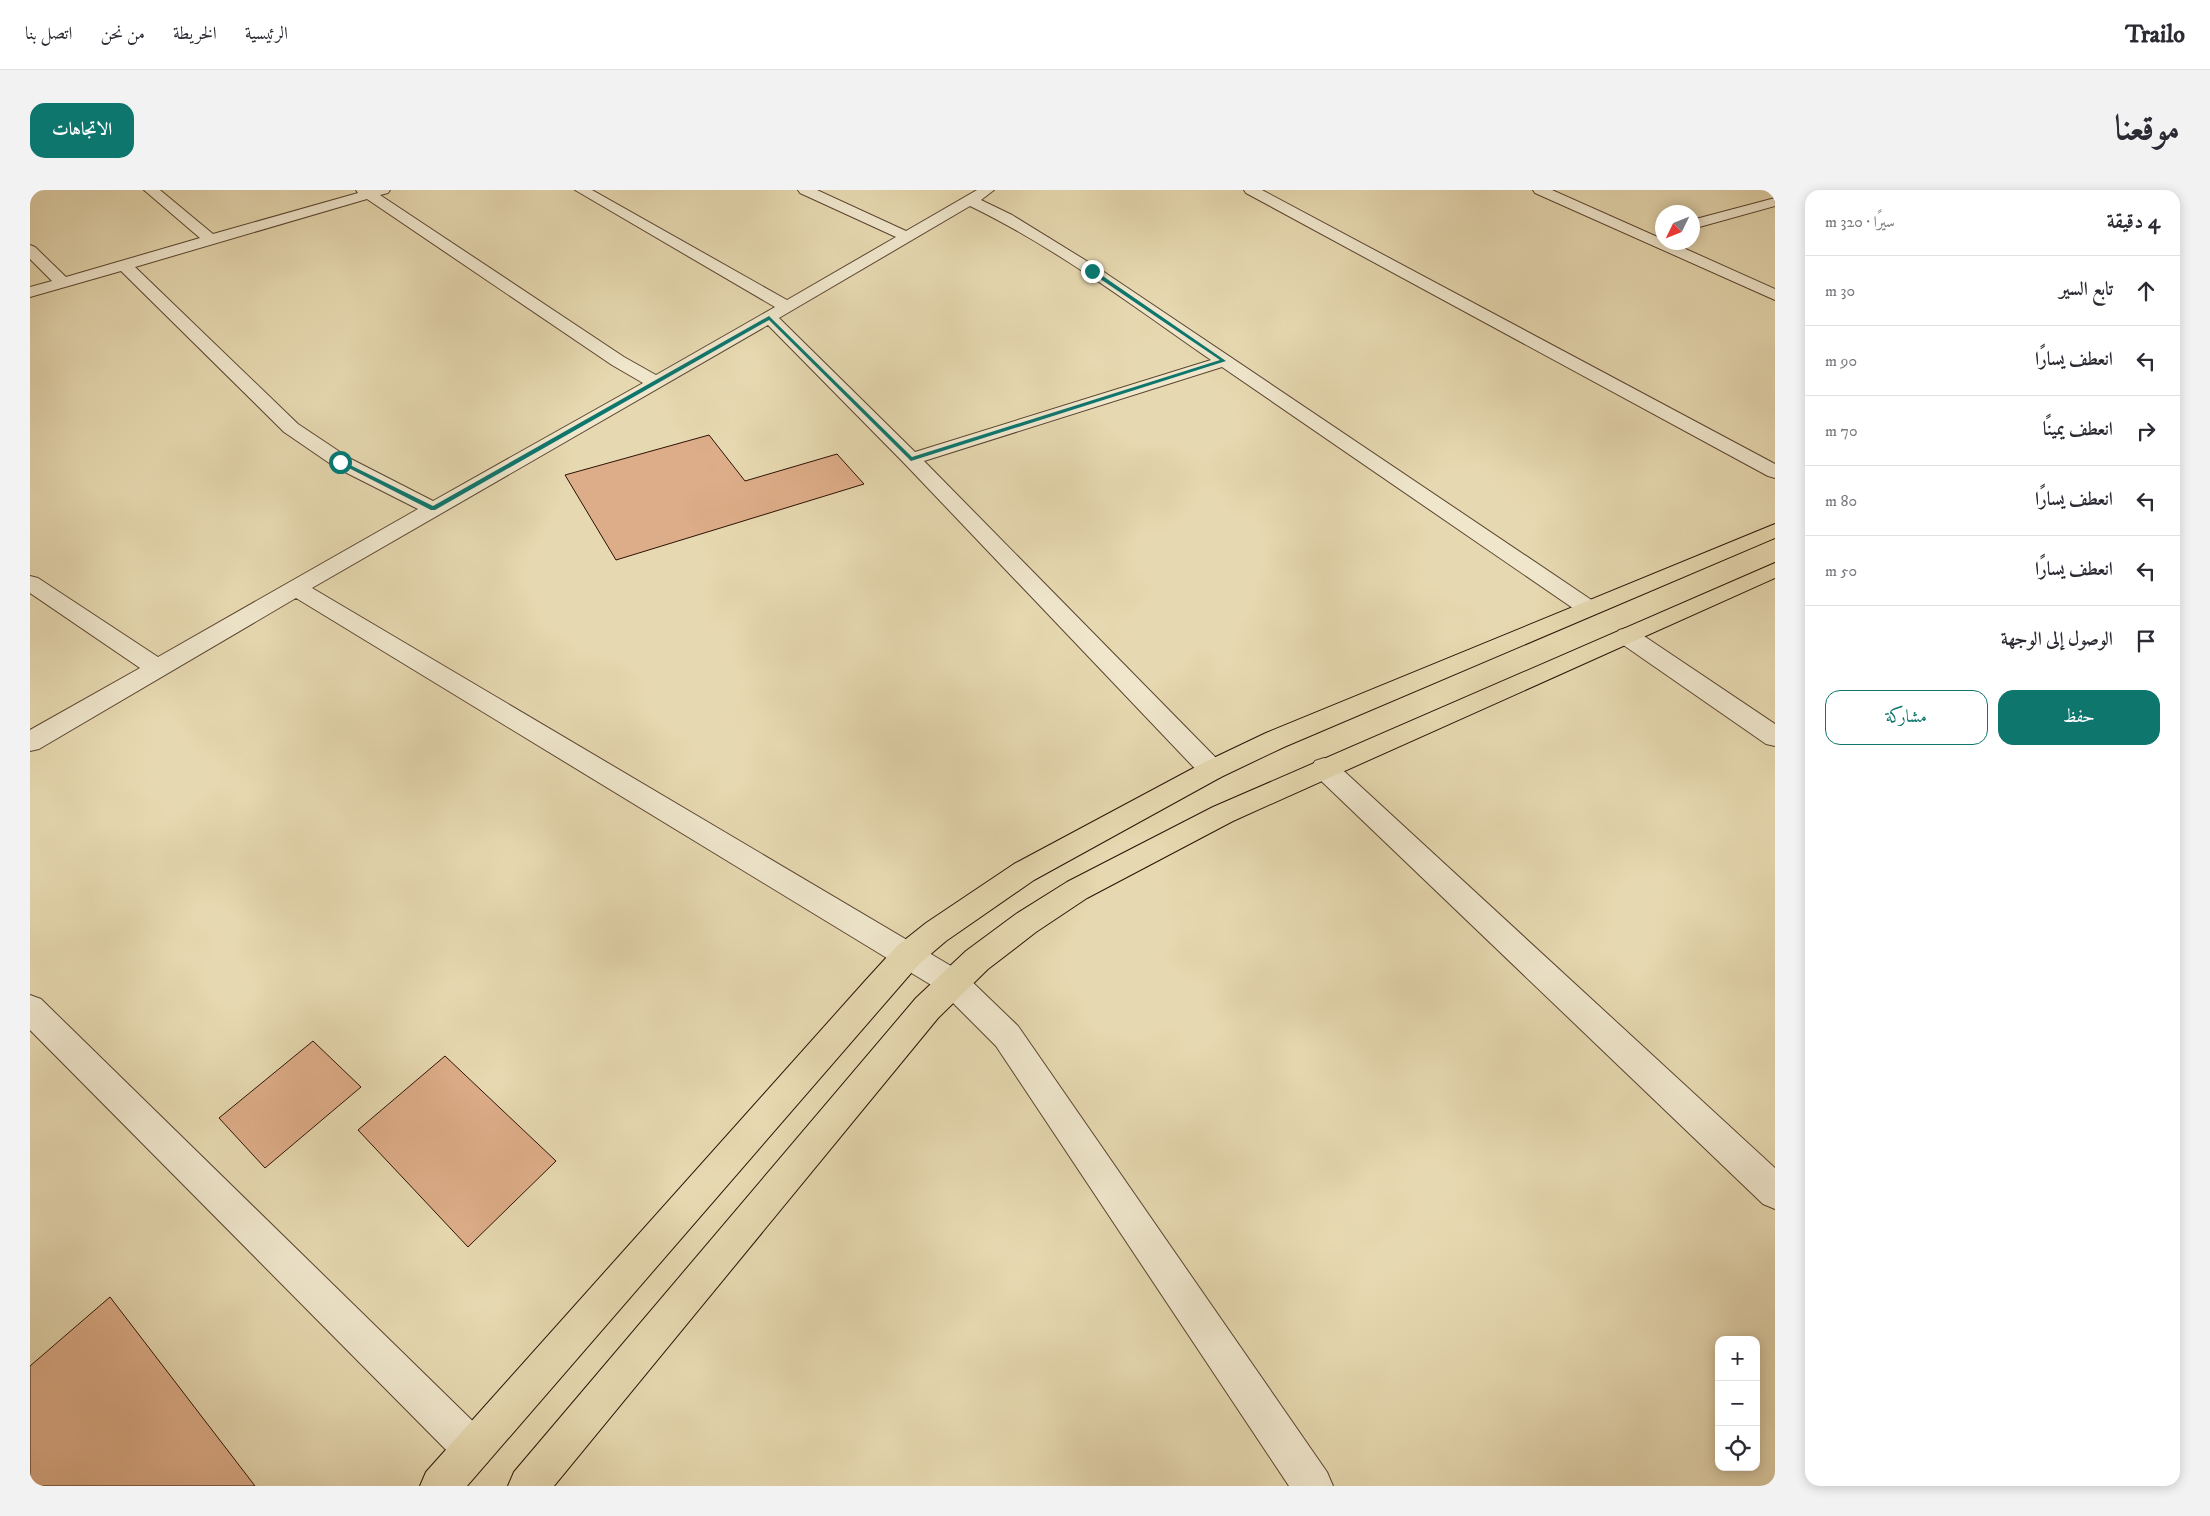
<!DOCTYPE html>
<html lang="ar">
<head>
<meta charset="utf-8">
<style>
  :root { --surface:#fff; --page:#f2f2f3; --text:#2b2b33; --muted:#7c7c81; --line:#e1e1e2; --accent:#0f766e }
  body { margin:0; font-family:"IM FELL DW Pica",Amiri,serif; background:var(--page); color:var(--text); direction:rtl }
  .controls { position:absolute; right:15px; bottom:15px; display:grid; overflow:hidden; border-radius:10px; box-shadow:0 2px 12px #0003 }
  .controls button { width:45px; height:45px; display:grid; place-items:center; padding:0; border:0; border-bottom:1px solid var(--line); background:var(--surface); color:var(--text); font:25px sans-serif }
  .compass { position:absolute; left:1625px; top:15px; width:45px; height:45px; border-radius:50%; background:var(--surface); box-shadow:0 2px 12px #0003; rotate:227deg }
  .stop { position:absolute; width:15px; height:15px; margin:-11px; border:4px solid #0f766e; border-radius:50%; background:#fff }
  .stop.end { background:#0f766e; border-color:#fff; box-shadow:0 1px 5px #0008 }
  .list { margin:0; padding:0; list-style:none }
  h2 { display:flex; justify-content:space-between; align-items:center; height:65px; margin:0; padding:0 20px; font-size:21px }
  h2 small { font-size:16px; font-weight:400; color:var(--muted) }
  .list li { display:grid; grid-template-columns:32px 1fr auto; gap:15px; align-items:center; box-sizing:border-box; height:70px; padding:0 20px; border-top:1px solid var(--line) }
  .list b { display:block; font-size:19px; white-space:nowrap }
  .list em { font-size:16px; font-style:normal; color:var(--muted) }
  .actions { display:flex; gap:10px; padding:15px 20px }
  .actions a { flex:1; padding:11px 0; border:1px solid var(--accent); border-radius:15px; text-align:center; font-size:18px; color:var(--accent) }
  .actions .main { background:var(--accent); color:#fff }
  .icon { flex:none; width:28px; height:28px; fill:none; stroke:currentColor; stroke-width:2; stroke-linecap:round; stroke-linejoin:round }
  .map { position:relative; flex:none; width:1745px; height:1296px; overflow:hidden; direction:ltr; border-radius:15px }
  header { display:flex; align-items:center; gap:30px; box-sizing:border-box; height:70px; padding:0 25px; background:var(--surface); border-bottom:1px solid var(--line) }
  header strong { font-size:24px }
  nav { display:flex; gap:28px; margin-inline-start:auto; font-size:18px }
  .intro { display:flex; align-items:center; justify-content:space-between; box-sizing:border-box; height:120px; padding:0 30px }
  h1 { margin:0; font-size:35px }
  .button { padding:12px 22px; border-radius:15px; background:var(--accent); color:#fff; font-size:18px; font-weight:700 }
  main { display:flex; gap:30px; padding:0 30px }
  aside { flex:1; background:var(--surface); border-radius:15px; box-shadow:0 2px 12px #0003 }
  .map>svg:first-child { display:block }
  .building { fill:#ddac88; stroke:#2c1204 }
  .lines { fill:none; stroke-linecap:round; stroke-linejoin:round }
  .minor-casing { stroke:#5a442f; stroke-width:2 }
  .highway-casing { stroke:#2c1204; stroke-width:2 }
  .minor { fill:#efe6cc; fill-rule:evenodd }
  .highway { fill:#e6d8b0; fill-rule:evenodd }
  .route { fill:#0f766e }
</style>
</head>
<body>
<header>
<strong>Trailo</strong>
<nav><a>الرئيسية</a><a>الخريطة</a><a>من نحن</a><a>اتصل بنا</a></nav>
</header>
<div class="intro"><h1>موقعنا</h1><a class="button">الاتجاهات</a></div>
<main>
<aside>
<h2>4 دقيقة<small>سيرًا · 320 m</small></h2>
<ul class="list">
<li><svg class="icon" aria-label="ahead" viewBox="0 0 24 24"><path d="M12 20V5M6 11l6-6 6 6"/></svg><div><b>تابع السير</b></div><em>30 m</em></li>
<li><svg class="icon" aria-label="left" viewBox="0 0 24 24"><path d="M17 20v-9H6M10 6l-5 5 5 5"/></svg><div><b>انعطف يسارًا</b></div><em>90 m</em></li>
<li><svg class="icon" aria-label="right" viewBox="0 0 24 24"><path d="M7 20v-9h11M14 6l5 5-5 5"/></svg><div><b>انعطف يمينًا</b></div><em>70 m</em></li>
<li><svg class="icon" aria-label="left" viewBox="0 0 24 24"><path d="M17 20v-9H6M10 6l-5 5 5 5"/></svg><div><b>انعطف يسارًا</b></div><em>80 m</em></li>
<li><svg class="icon" aria-label="left" viewBox="0 0 24 24"><path d="M17 20v-9H6M10 6l-5 5 5 5"/></svg><div><b>انعطف يسارًا</b></div><em>50 m</em></li>
<li><svg class="icon" aria-label="arrive" viewBox="0 0 24 24"><path d="M6 21V4h12l-3 4 3 4H6"/></svg><div><b>الوصول إلى الوجهة</b></div></li>
</ul>
<div class="actions"><a class="main">حفظ</a><a>مشاركة</a></div>
</aside>
<div class="map">
<svg width="1745" height="1296" viewBox="0 0 1745 1296">
  <rect width="100%" height="100%" fill="#e6d8b0"/>
  <filter id="stains"><feTurbulence type="fractalNoise" baseFrequency=".004" numOctaves="4"/><feColorMatrix values="0 0 0 0 .2 0 0 0 0 .09 0 0 0 0 .02 0 0 0 .5 -.17"/></filter>
  <radialGradient id="worn" r=".72"><stop offset=".6" stop-color="#630" stop-opacity="0"/><stop offset="1" stop-color="#630" stop-opacity=".3"/></radialGradient>
  <!-- building -->
  <path class="building" d="M679,245l36,46 92,-27 27,30 -248,76 -51,-85z
    M283,851l48,46 -96,81 -46,-50z
    M415,866l111,105 -88,86 -110,-117z
    M80,1107l145,189h-225v-120z"/>
  <g class="lines">
    <!-- minor casing -->
    <g class="minor-casing">
      <path id="minor" d="M114,0h16l53,44 145,-41 -2,-3h34l-2,3 -8,2 244,162 32,18 119,-68 -200,-117h17l195,110 109,-63 -96,-44 -2,-3h19l89,41 71,-41h17l-13,10 31,15 86,53 498,335 3,5 -3,5 -8,2 -8,-2 -358,-246 -298,94 297,302 4,7 -4,7 -9,3 -9,-3 -299,-314 -136,-138 -456,263 651,385 55,53 309,446 6,14h-44l-293,-440 -55,-55 -645,-393 -257,151 -9,2v-21l110,-62 -110,-75v-17l8,2 120,79 260,-148 -83,-42 -51,-35 -163,-161 -91,26v-10l22,-6 -22,-22v-14l5,2 31,30 134,-39zM337,9l245,166 31,18 -210,118 -84,-43 -51,-34 -163,-157zM940,16c85,41 163,100 241,154l-296,92 -136,-134z
        M1214,0h18l513,274v14l-7,-2 -522,-283z
        M1503,0h19l110,49v3h8l105,47v11l-240,-107z
        M1745,8v8l-83,23v-9z
        M1597,438l8,2 140,94v22l-9,-2 -147,-102 -4,-6 4,-6z
        M1294,568l9,3 442,407v41l-12,-5 -448,-429 -4,-7 4,-7z
        M0,805l11,4 446,436 6,14 -6,14 -14,6 -14,-6 -429,-433z"/>
    </g>
    <!-- highway casing -->
    <g class="highway-casing">
      <path id="highway" d="M1745,334v14l-491,209 -63,30 -187,103 -88,61 -27,23 -452,522h-47l6,-14 439,-491 32,-35 29,-23 88,-59 189,-101 63,-30z
        M1745,373v15l-542,243 -146,77 -51,34 -48,37 -50,49 -384,468h-46l6,-14 402,-474 50,-47 50,-37 51,-32 146,-75z"/>
    </g>
    <!-- minor -->
    <use href="#minor" class="minor"/>
    <!-- highway -->
    <use href="#highway" class="highway"/>
  </g>
  <!-- route -->
  <path class="route" d="M1060,80h4l132,91 -315,100 -142,-141 -334,190h-4l-94,-48 5,-1 91,45 336,-190 143,141 308,-97 -130,-88z"/>
  <rect width="100%" height="100%" filter="url(#stains)"/>
  <rect width="100%" height="100%" fill="url(#worn)"/>
</svg>
<div class="controls">
<button>+</button>
<button>−</button>
<button><svg class="icon" aria-label="locate" viewBox="0 0 24 24"><circle cx="12" cy="12" r="6"/><path d="M12 2v4M12 18v4M2 12h4M18 12h4"/></svg></button>
</div>
<svg class="compass" viewBox="-18 -18 36 36"><path d="M0-13l5 13h-10z" fill="#e53935"/><path d="M0 13l5-13h-10z" fill="#7c7c81"/></svg>
<div class="stop" style="left:310px;top:272px"></div>
<div class="stop end" style="left:1062px;top:81px"></div>
</div>
</main>
</body>
</html>
